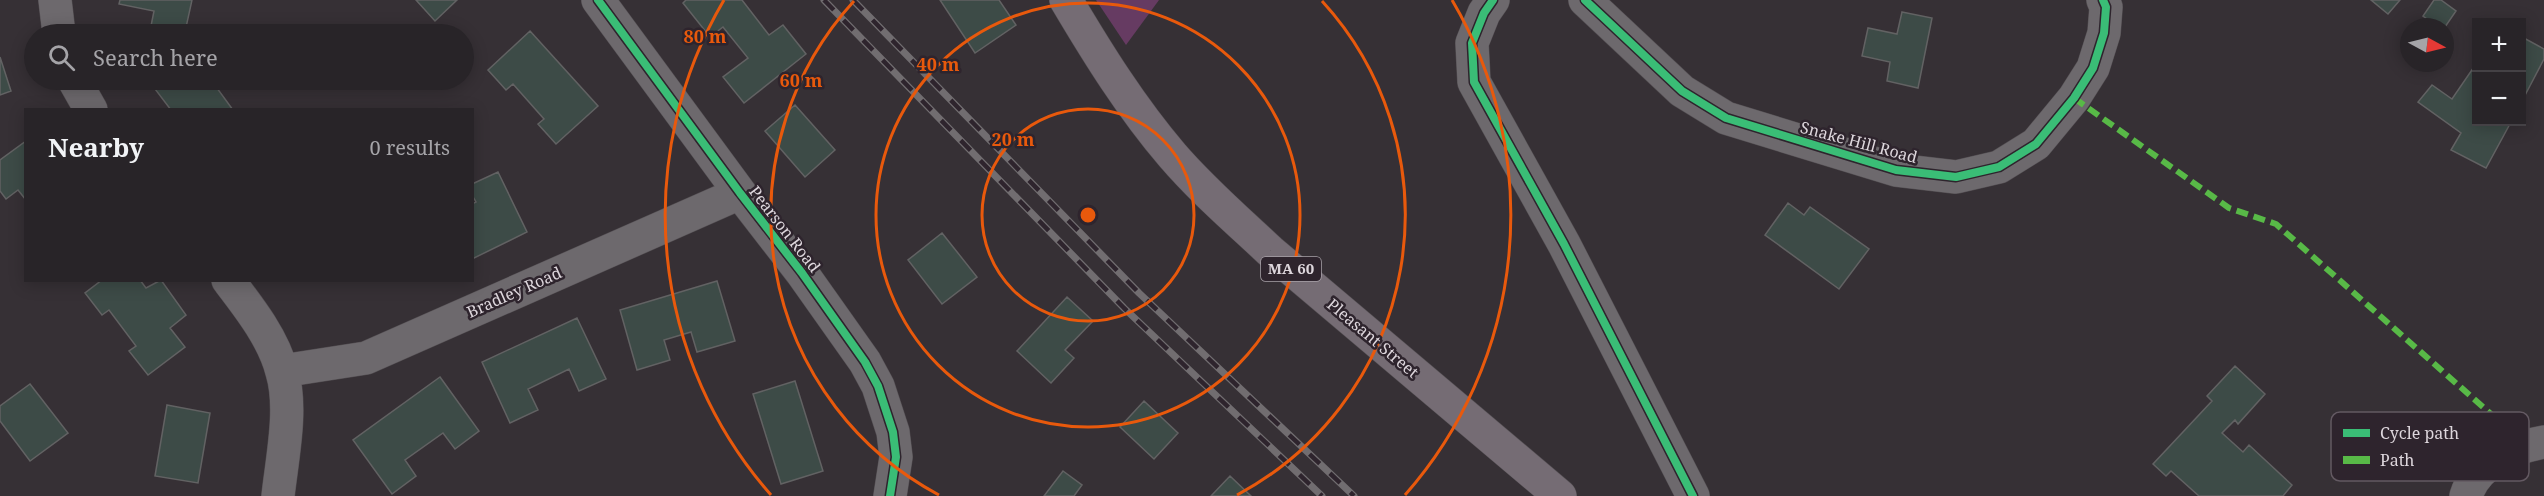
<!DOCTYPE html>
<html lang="en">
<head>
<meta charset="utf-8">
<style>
  :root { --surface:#282428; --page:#302c30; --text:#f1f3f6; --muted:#a5a4a8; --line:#444145 }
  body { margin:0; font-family:"Noto Serif",serif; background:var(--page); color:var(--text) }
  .controls { position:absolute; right:18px; top:18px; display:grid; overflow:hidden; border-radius:0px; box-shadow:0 3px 15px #0003 }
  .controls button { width:54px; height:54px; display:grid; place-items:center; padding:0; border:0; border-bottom:2px solid var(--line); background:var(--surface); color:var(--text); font:30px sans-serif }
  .compass { position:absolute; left:2400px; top:18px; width:54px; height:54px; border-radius:50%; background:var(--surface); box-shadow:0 3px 15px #0003; rotate:97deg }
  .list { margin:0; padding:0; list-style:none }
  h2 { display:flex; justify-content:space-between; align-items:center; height:78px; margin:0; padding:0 24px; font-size:26px }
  h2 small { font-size:20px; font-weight:400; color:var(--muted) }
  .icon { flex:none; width:33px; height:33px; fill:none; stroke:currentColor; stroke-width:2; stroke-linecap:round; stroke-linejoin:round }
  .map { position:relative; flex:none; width:2544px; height:496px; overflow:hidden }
  .search { position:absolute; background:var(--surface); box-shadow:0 3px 15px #0003; left:24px; top:24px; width:450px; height:66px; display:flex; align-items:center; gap:15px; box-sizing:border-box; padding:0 21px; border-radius:33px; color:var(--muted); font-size:22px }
  .panel { position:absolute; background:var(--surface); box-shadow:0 3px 15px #0003; left:24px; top:108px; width:450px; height:174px; border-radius:0px }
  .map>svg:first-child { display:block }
  .green { fill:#663b62 }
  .building { fill:#3d4b47; stroke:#626263; stroke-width:1.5 }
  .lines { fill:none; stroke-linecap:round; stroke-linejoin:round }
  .minor-casing { stroke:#534e52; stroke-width:34 }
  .major-casing { stroke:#534e52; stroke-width:34 }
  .minor { stroke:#6d696d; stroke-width:33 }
  .major { stroke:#756c74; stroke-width:33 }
  .rail-casing { stroke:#716d70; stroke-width:7 }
  .rail { stroke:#2e242d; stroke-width:4.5; stroke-dasharray:14; stroke-linecap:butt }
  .quiet { stroke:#58b947; stroke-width:6; stroke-dasharray:12 6; stroke-linecap:butt }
  .cycleway-casing { stroke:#2e242d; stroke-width:11 }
  .cycleway { stroke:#3abd76; stroke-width:8 }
  .ring { fill:none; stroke:#e8590c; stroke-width:3 }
  .labels { text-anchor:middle; stroke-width:5; stroke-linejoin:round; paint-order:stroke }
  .shield { fill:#2e242d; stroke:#a8a1a8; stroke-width:1.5 }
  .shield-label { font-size:15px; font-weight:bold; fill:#ddd6dc }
  .street-label { font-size:16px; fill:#ddd6dc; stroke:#2e242d }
  .key { fill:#2e242d; stroke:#635962; stroke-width:1.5 }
  .key-label { font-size:16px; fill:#ddd6dc }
  .centre { fill:#e8590c; stroke:#2e242d; stroke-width:3 }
  .ring-label { font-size:18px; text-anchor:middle; font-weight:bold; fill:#e8590c; stroke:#2e242d; stroke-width:5; stroke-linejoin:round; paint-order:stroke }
</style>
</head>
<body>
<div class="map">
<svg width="2544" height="496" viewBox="0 0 2544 496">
  <rect width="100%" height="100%" fill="#363035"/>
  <!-- green -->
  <path class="green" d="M1096,0h63l-33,45z"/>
  <!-- building -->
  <path class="building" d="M120,0h72l-7,32 -34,-6 3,-15 -35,-7z
    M416,0h41l-22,21z
    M686,0h56l27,35 14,-10 23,29 -62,49 -21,-26 25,-19 -25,-31 -13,10 -27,-34z
    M940,0h59l17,25 -41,28z
    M2371,0h29l-12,14z
    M2434,0h7l15,11 -11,16h-7l-15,-11z
    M1902,12l30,6 -14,70 -31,-7 3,-19 -28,-6 6,-28 29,6z
    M530,31l68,75 -42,38 -18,-20 6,-5 -31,-35 -7,6 -18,-20z
    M2522,37l22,12v10l-22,42z
    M0,57l11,34 -11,4z
    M2476,64v58h35l-25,46 -35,-18 10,-17 -43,-31 14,-17 20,14z
    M167,80h53l-6,4 19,26h-62l-16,-21z
    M795,105l40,45 -30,27 -40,-46z
    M26,141v59l-8,-10 -12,9 -6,-8v-31z
    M498,172l29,60 -55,27v-55l4,-2 -4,-7v-11z
    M1788,203l16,12 6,-8 59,42 -30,40 -74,-54z
    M942,233l35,44 -35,27 -34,-44z
    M102,280h38l6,8 15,-8 25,35 -16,13 15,19 -37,28 -19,-24 7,-5 -27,-36 -7,5 -17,-22z
    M717,281l18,60 -38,11 -6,-20 -27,8 6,20 -33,10 -17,-60z
    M1067,297l26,24 -28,29 9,8 -23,25 -34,-32z
    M577,318l29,61 -27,12 -10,-22 -41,20 10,21 -28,13 -28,-61z
    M2235,366l30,28 -27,30 -3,-4 -13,13 21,19 6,-7 43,40 -9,11h-84l-28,-25 -5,5 -13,-12 59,-63 -5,-5z
    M440,377l39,54 -24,18 -12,-16 -38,27 11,16 -24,18 -39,-54z
    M795,381l28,90 -42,13 -28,-90z
    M30,384l38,49 -38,28 -30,-40v-15z
    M1144,401l34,32 -24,26 -34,-32z
    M167,405l43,8 -12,70 -43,-7z
    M1063,471l19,14 -8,11h-30z
    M1230,476l21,20h-40z"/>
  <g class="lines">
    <!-- minor casing -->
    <g class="minor-casing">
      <path id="minor" d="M55,0l4,34
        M598,0l142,193 62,80 63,89 13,24 15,46 3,25 -6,39
        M1493,0l-9,13 -12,30 2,39 90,162 129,252
        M1585,0l97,91 44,27 170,52 60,7 43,-10 37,-23 38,-46 19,-30 11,-35 2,-26 -3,-7
        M74,80l17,30
        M228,280c20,26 46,59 54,92 11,36 0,87 -4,124
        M282,371l84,-13 374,-165
        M2466,496c10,-33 48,-49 78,-54"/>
    </g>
    <!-- major casing -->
    <g class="major-casing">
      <path id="major" d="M1066,0c32,54 65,107 106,155 30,35 65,65 98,96l290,245"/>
    </g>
    <!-- minor -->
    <use href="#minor" class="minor"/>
    <!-- major -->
    <use href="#major" class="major"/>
    <!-- rail casing -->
    <g class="rail-casing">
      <path id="rail" d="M824,0l300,308 198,188
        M853,0l286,293 215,203"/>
    </g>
    <!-- rail -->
    <use href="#rail" class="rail"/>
    <!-- quiet -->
    <path class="quiet" d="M2074,98l155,110 47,16 250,221"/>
    <!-- cycleway casing -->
    <g class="cycleway-casing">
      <path id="cycleway" d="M598,0l142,193 62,80 63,89 13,24 15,46 3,25 -6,39
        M1493,0l-9,13 -12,30 2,39 90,162 129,252
        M1585,0l97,91 44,27 170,52 60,7 43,-10 37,-23 38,-46 19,-30 11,-35 2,-26 -3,-7"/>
    </g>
    <!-- cycleway -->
    <use href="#cycleway" class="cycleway"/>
  </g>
  <!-- distance rings -->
  <g class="ring">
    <circle cx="1088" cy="215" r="106"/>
    <circle cx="1088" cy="215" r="212"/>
    <path d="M939 495A317 317 0 0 1 854 1M1322 1A317 317 0 0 1 1237 495"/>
    <path d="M771 495A423 423 0 0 1 724 0M1452 0A423 423 0 0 1 1405 495"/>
  </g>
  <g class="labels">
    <!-- shield labels -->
    <rect class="shield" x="1261" y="257" width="60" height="24" rx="4.5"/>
    <g class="shield-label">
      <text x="1291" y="274">MA 60</text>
    </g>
    <!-- street labels -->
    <g class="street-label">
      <text transform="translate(1859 142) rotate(15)" y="6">Snake Hill Road</text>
      <text transform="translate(785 229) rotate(52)" y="6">Pearson Road</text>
      <text transform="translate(514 292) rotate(-24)" y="6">Bradley Road</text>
      <text transform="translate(1373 338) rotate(40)" y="6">Pleasant Street</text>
    </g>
  </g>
  <!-- legend -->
  <rect x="2331" y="412" width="198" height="69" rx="9" class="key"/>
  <rect x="2343" y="429" width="27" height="8" fill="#3abd76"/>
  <rect x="2343" y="456" width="27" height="8" fill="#58b947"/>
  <g class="key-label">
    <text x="2380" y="439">Cycle path</text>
    <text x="2380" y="466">Path</text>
  </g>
  <circle cx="1088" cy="215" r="9" class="centre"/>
  <g class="ring-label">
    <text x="705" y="43">80 m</text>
    <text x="938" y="71">40 m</text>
    <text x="801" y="87">60 m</text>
    <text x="1013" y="146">20 m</text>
  </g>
</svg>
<div class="controls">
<button>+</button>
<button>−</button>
</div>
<svg class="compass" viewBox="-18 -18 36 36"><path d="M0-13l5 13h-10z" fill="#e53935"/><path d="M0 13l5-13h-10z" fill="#a5a4a8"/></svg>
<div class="search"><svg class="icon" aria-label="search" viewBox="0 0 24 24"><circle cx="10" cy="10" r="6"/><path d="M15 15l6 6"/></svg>Search here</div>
<section class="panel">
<h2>Nearby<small>0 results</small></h2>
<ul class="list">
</ul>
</section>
</div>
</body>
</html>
